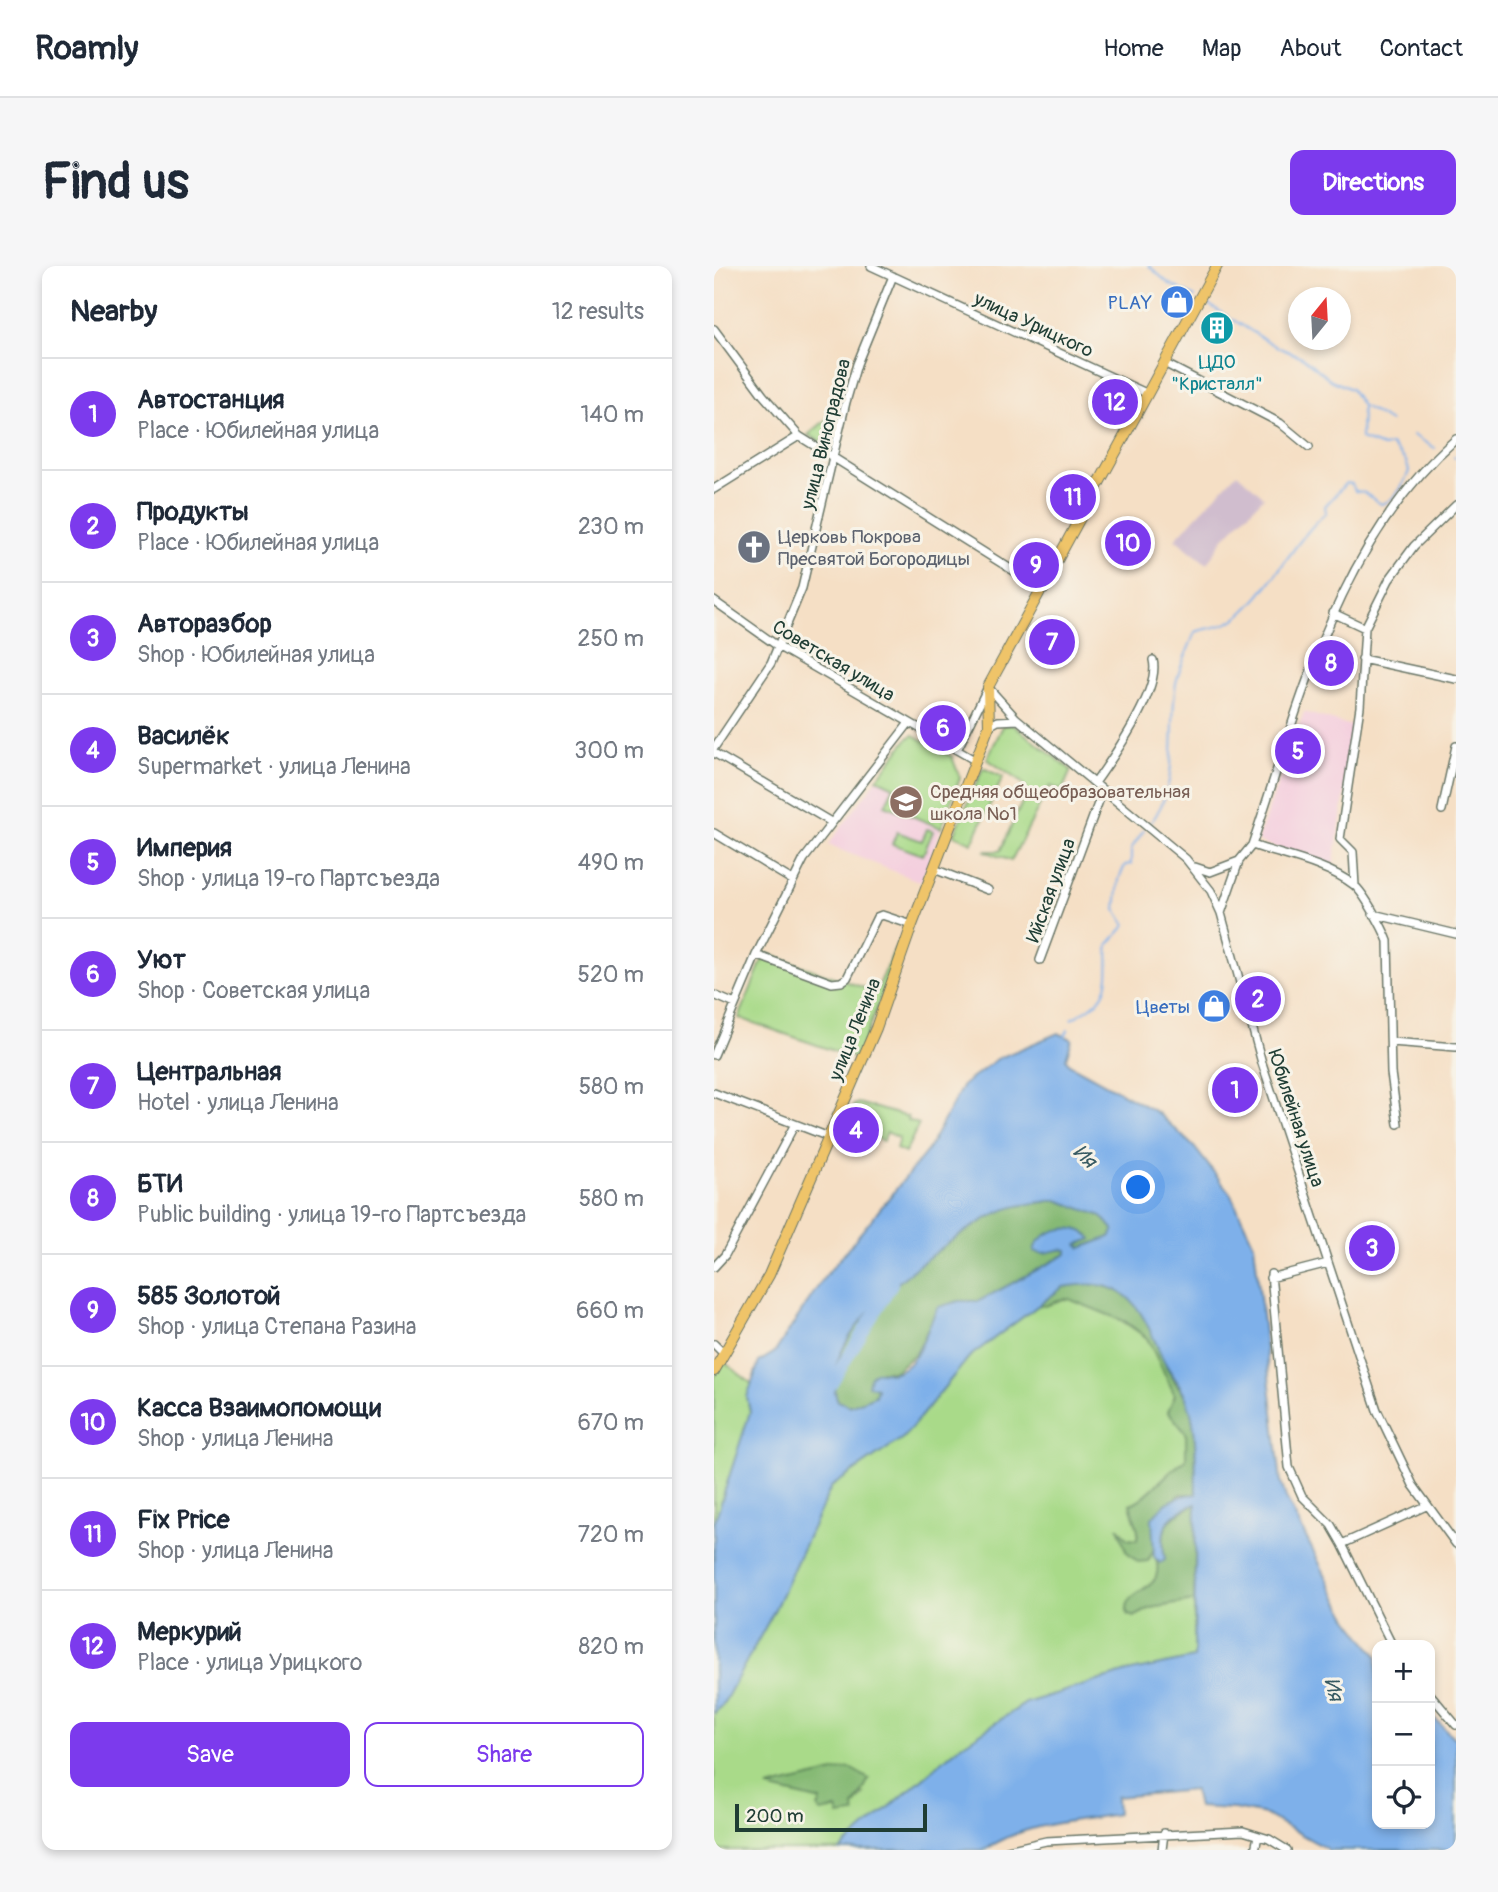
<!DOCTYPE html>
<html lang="en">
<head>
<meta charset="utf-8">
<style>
  :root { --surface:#fff; --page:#f6f6f7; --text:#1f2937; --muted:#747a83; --line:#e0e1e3; --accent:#7c3aed }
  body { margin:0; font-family:Pangolin,sans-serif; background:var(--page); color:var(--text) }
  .controls { position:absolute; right:21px; bottom:21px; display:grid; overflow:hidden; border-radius:14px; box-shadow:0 4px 10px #0003 }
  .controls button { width:63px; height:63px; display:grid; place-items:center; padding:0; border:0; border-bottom:2px solid var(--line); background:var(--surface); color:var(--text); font:35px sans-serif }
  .compass { position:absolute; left:574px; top:21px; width:63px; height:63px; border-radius:50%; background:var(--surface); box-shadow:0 4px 10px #0003; rotate:18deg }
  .scale { position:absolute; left:21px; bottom:18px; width:192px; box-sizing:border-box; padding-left:7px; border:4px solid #1f3d34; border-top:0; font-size:19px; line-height:24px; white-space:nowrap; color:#1f3d34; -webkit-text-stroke:5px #f7f3e8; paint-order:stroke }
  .you { position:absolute; left:425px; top:922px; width:24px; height:24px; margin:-18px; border:5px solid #fff; border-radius:50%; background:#1a73e8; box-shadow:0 0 0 10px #1a73e833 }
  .badge { display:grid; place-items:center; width:46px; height:46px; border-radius:50%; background:var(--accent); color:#fff; font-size:23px; font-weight:700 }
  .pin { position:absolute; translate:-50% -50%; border:4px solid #fff; box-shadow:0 2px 7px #0006 }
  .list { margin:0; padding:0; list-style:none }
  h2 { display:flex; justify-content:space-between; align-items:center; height:91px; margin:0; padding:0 28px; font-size:30px }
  h2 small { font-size:23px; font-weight:400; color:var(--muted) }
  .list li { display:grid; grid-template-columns:46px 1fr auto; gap:21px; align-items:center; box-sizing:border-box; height:112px; padding:0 28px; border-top:2px solid var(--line) }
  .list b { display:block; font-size:26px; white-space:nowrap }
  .list p { margin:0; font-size:23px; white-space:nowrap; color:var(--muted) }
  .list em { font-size:23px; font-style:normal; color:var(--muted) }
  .actions { display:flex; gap:14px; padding:21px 28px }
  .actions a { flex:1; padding:16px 0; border:2px solid var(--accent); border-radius:14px; text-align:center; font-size:24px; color:var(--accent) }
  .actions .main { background:var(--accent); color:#fff }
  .icon { flex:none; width:38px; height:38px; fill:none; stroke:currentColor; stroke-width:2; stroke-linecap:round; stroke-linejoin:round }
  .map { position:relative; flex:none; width:742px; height:1584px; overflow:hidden; border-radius:14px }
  header { display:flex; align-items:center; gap:42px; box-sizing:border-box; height:98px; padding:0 35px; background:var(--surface); border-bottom:2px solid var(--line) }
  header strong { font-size:33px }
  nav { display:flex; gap:38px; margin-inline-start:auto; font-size:24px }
  .intro { display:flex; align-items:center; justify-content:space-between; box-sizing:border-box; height:168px; padding:0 42px }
  h1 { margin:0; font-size:49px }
  .button { padding:18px 32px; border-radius:14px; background:var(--accent); color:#fff; font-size:24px; font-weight:700 }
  main { display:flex; gap:42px; padding:0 42px }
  aside { flex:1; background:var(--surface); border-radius:14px; box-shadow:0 4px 10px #0003 }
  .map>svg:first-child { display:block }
  .built { fill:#f4cfde }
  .industrial { fill:#d0bdce }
  .green { fill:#a9da89; stroke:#648c5e; stroke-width:2; fill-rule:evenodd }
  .forest { fill:#86ba75; stroke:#527c54; stroke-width:2 }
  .water { fill:#7eb0ea; stroke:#4e768f; stroke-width:2; fill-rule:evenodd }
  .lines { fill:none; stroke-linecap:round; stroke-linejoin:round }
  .stream { stroke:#7eb0ea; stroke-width:2 }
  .river { stroke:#7eb0ea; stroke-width:12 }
  .minor-casing { stroke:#6a7667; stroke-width:10 }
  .major-casing { stroke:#6a7667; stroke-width:12 }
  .minor { stroke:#fff; stroke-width:7 }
  .major { stroke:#efc469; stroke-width:10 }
  .labels { text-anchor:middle; stroke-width:6; stroke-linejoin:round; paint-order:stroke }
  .shop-label { font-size:19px; fill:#366cbe; stroke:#f7f3e8; text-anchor:end }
  .street-label { font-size:19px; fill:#1f3d34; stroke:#f7f3e8 }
  .culture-label { font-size:19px; fill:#0d838f; stroke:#f7f3e8 }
  .worship-label { font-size:19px; fill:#5b616d; stroke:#f7f3e8; text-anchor:start }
  .education-label { font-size:19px; fill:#785e54; stroke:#f7f3e8; text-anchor:start }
  .water-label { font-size:21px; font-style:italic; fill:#375a62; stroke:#f7f3e8 }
</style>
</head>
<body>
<header>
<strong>Roamly</strong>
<nav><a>Home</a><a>Map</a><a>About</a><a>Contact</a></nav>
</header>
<div class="intro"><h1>Find us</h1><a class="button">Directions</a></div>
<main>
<aside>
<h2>Nearby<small>12 results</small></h2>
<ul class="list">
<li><span class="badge">1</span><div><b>Автостанция</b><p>Place · Юбилейная улица</p></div><em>140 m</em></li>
<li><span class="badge">2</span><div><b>Продукты</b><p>Place · Юбилейная улица</p></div><em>230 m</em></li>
<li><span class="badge">3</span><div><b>Авторазбор</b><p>Shop · Юбилейная улица</p></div><em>250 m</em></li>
<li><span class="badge">4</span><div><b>Василёк</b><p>Supermarket · улица Ленина</p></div><em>300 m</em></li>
<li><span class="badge">5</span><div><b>Империя</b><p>Shop · улица 19-го Партсъезда</p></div><em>490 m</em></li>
<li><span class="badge">6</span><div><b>Уют</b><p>Shop · Советская улица</p></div><em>520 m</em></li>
<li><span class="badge">7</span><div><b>Центральная</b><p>Hotel · улица Ленина</p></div><em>580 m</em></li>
<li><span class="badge">8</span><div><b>БТИ</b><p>Public building · улица 19-го Партсъезда</p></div><em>580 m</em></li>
<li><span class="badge">9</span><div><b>585 Золотой</b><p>Shop · улица Степана Разина</p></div><em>660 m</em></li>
<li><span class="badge">10</span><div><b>Касса Взаимопомощи</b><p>Shop · улица Ленина</p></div><em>670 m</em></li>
<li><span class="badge">11</span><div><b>Fix Price</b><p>Shop · улица Ленина</p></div><em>720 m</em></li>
<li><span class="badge">12</span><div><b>Меркурий</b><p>Place · улица Урицкого</p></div><em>820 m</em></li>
</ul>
<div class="actions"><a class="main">Save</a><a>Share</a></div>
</aside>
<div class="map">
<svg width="742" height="1584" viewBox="0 0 742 1584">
  <rect width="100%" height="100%" fill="#f7f3e8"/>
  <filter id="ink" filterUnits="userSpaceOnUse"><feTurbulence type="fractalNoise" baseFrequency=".0143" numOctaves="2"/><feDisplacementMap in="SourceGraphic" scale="14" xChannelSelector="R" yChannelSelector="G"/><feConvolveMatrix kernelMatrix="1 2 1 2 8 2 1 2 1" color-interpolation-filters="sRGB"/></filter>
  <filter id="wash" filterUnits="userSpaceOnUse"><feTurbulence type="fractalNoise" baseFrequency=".00686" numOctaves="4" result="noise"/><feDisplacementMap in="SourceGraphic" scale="28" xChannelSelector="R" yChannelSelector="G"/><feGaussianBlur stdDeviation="1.57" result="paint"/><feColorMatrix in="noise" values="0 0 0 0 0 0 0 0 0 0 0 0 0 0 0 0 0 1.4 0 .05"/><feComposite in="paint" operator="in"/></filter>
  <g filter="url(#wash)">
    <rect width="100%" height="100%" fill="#f5dfc5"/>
    <!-- built -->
    <path class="built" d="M590,446l51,15 -22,141 -76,-27z
      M200,469l38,22 8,21 -39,104 -93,-37 80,-107z"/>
    <!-- industrial -->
    <path class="industrial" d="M523,207l27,24 -41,42 -16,25 -32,-25z"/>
    <!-- green -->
    <path class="green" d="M126,142l-11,38 -21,-11z
      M298,458l59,46 -9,21 -12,-5 -39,75 -27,-10h16l25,-55 1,-6 -4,-7 -35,-24 16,-33z
      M200,469l38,22 8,21 -19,50 -56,-23 9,-18 -17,-8 31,-41z
      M269,502l20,9 -31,66 -18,-8z
      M213,563l6,2 -10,24 -31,-11 5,-12 25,9z
      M184,676l4,1 -45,116 -118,-41 26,-65 111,39z
      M144,837l50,14 -1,3 12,4 -14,29 -9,-4 3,-11 -12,-6 -4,9 -19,-8 5,-12 -21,-2 6,-14z
      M355,1033l46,17 32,22 29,57 -8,16 18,22v27c-21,12 -40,40 -56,44l8,26 -1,10 -10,-1 -7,-9 6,21 22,10 6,-12 5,25c-10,17 -34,19 -32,40l7,3 17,-9 43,-7v57l-67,14 -101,31 -67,44 -119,103h-126v-137l8,-7 51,-93 58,-126 73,-50 65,-80 70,-52c10,2 20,-5 30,-6zM57,1523l93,5 -10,13h-36l4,-6 -13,-6z
      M9,1095l29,23 -5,13 3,15 -36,112v-146z"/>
    <!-- forest -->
    <path class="forest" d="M343,934l45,16 12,14 -4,7 -29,11 -3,-4 13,-5 -3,-5 -18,-5 -32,13 -3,9c11,2 23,-3 33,-1v3l-89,48h-20l-21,7 -21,44 -22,19h-14l-8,14 4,3 -2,8 -25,10 -12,-5c-30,-65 112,-165 161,-189 18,-8 39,-9 58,-12z
      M366,1018c62,-1 65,39 88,86 6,13 17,22 22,37 7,29 5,58 6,87h-16l-27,24 1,31 -6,12 -10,1 -12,-11 -8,-24 9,12 10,1 1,-10 -8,-26c16,-4 36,-32 56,-44v-27l-18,-22 7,-16 -28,-57 -21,-16 -57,-23 -11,1 -12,6 -7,-1 24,-18z
      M482,1238l-2,97 -43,7 -17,9 -7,-3c-3,-30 35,-17 30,-52l8,-3c-6,-33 2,-41 31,-55z
      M136,1502l19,11 -15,28 1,7 -16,2 -2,-7 -16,3 -3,-4 3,-7 -53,-13z"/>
    <!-- water -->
    <path class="water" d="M344,767l14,6 -6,20 3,5 89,49 36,34 36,46 24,51 27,238 5,16 61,119 30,39v168h53v-110l26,26v110h-127l-63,-35 -32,-6 -36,-2 -4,-17 -78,7 1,17c-45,8 -94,9 -132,36h-145l119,-103 67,-44 101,-31 67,-14 2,-154c-31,11 -37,24 -31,56l-5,3 -6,-6 -2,-39c12,-16 25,-23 44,-24 -1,-33 3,-70 -12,-101 -6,-13 -16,-22 -22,-36 -23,-52 -34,-82 -99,-70l-94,70 -65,80 -73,50 -58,126 -51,93 -8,7v-189l36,-112 -3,-15 12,-35 16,-10 48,-73 105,-129 35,-65 34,-26zM343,934l45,16 12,14 -4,7 -29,11 -3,-4 14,-5c-14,-19 -54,-10 -58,12 13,6 22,-4 33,-1v4l-88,47h-20l-21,6c-12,20 -17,60 -46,66 -6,0 -11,-2 -17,-1l-5,5 -2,8 9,3 -2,8 -25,10 -12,-5c-30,-65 112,-165 161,-189 18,-8 39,-9 58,-12z"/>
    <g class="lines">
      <!-- stream -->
      <path class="stream" d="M435,0l19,17 27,14
        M649,140l27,16
        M699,169l22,13
        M740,191l2,1
        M434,560c34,-38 20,-96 28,-143 4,-17 13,-35 19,-51 11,-4 27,-5 37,-11 33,-20 60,-79 94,-108l-1,-7 21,-23 6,1 3,7 8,1 18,12c14,-3 23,-20 28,-33l-3,-10 -15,-16 -8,2 -22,-8 1,-33 -11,-17 -20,-9 -29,-23 -25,-10 -74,-46
        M357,753c40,-21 38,-31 37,-74l18,-20 -10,-15 3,-31 6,-14 6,-1v-15l13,-19
        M351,770l3,-6"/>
      <!-- river -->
      <path class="river" d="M111,1128l67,-110"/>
    </g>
  </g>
  <g filter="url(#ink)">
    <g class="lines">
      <!-- minor casing -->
      <g class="minor-casing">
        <path id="minor" d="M157,0l275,127
          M0,63l49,66 36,41 245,154
          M450,97l116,60 29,24
          M0,223l85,-53
          M0,335l65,46 197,114
          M619,347l32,15
          M648,393l94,20
          M275,460l9,-5 20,-1
          M228,476l21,-10
          M0,482l57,-85 31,-75 44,-186 11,-38 36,-88
          M243,484l31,-63 28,31 170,141 25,32 10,22 41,150 115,347 36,75 43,59
          M0,487l117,69
          M381,517c17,-24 66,-93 58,-123
          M728,544l14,-64
          M0,567l78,47
          M538,579c32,11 75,19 102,40 10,8 29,43 34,56l3,132 7,51
          M481,601l15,5 29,-11
          M220,603l54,21
          M641,620l-2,-34 -13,-13 20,-132 5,-79 24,-48 25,-34 42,-41
          M507,647l18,-52 13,-16c49,-143 85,-302 204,-406
          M659,648l83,20
          M42,689l76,28 9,-1 6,-4 30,-61 5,-2 30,10
          M326,694l63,-170
          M0,729l21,9
          M677,776l65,5
          M0,789l42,-100 48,-96 105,-136
          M0,827l115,44
          M0,1001l11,-12 70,-131
          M557,1008l18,193 13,29 29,29 11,19 50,101
          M556,1012l58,-15
          M0,1078l10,10
          M628,1278l84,-38
          M716,1428l26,31
          M293,1584l39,-9 197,-10 26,8 18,11
          M448,1584l2,-17
          M541,1584l3,-14"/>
      </g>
      <!-- major casing -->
      <g class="major-casing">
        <path id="major" d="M0,1105l55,-96 107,-247 36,-103 77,-199 -1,-39 229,-421"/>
      </g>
      <!-- minor -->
      <use href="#minor" class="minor"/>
      <!-- major -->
      <use href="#major" class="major"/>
    </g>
  </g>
  <!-- icons -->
  <defs>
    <g id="shop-disc" transform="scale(1.75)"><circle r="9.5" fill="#3f7fe0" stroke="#f7f3e8"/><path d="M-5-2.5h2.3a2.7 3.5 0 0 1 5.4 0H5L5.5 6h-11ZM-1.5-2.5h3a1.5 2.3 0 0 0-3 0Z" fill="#fff"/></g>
    <g id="building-disc" transform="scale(1.75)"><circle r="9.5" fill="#0f9aa8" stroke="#f7f3e8"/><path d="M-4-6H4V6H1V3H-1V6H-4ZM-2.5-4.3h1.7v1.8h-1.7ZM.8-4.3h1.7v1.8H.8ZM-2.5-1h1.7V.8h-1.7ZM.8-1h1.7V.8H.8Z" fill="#fff"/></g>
    <g id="church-disc" transform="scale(1.75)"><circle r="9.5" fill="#6b7280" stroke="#f7f3e8"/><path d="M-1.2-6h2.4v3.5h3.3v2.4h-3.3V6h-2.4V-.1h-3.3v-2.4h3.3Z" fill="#fff"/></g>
    <g id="school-disc" transform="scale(1.75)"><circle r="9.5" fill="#8d6e63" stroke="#f7f3e8"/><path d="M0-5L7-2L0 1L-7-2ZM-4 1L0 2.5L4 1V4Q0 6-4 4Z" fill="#fff"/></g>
  </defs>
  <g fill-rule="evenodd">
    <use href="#shop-disc" x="463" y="36"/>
    <use href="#building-disc" x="503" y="62"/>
    <use href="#church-disc" x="40" y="281"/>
    <use href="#school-disc" x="192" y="536"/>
    <use href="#shop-disc" x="500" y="740"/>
  </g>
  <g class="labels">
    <!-- shop labels -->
    <g class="shop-label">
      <text x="438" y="43">PLAY</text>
      <text x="476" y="747">Цветы</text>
    </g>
    <!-- street labels -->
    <g class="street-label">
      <text transform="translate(320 58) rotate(25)" y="7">улица Урицкого</text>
      <text transform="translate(111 168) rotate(-76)" y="7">улица Виноградова</text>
      <text transform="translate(120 394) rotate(31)" y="7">Советская улица</text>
      <text transform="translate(336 624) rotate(-70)" y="7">Ийская улица</text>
      <text transform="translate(140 763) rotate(-68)" y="7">улица Ленина</text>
      <text transform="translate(583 852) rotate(72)" y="7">Юбилейная улица</text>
    </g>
    <!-- culture labels -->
    <g class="culture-label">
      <text x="503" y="102">ЦДО<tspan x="503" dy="22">"Кристалл"</tspan></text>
    </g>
    <!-- worship labels -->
    <g class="worship-label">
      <text x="64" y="277">Церковь Покрова<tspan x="64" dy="22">Пресвятой Богородицы</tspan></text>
    </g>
    <!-- education labels -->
    <g class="education-label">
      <text x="216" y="532">Средняя общеобразовательная<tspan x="216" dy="22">школа №1</tspan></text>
    </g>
    <!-- water labels -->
    <g class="water-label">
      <text transform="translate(371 890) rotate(44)" y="7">Ия</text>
      <text transform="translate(620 1423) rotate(75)" y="7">Ия</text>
    </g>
  </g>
</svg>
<div class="controls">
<button>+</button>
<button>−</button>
<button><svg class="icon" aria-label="locate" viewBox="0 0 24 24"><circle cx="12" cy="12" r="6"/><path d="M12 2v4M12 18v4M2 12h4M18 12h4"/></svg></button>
</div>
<svg class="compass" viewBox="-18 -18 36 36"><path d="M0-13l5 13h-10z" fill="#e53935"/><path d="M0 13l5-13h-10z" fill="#747a83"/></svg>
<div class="scale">200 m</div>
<div class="you"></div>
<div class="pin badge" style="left:521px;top:824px">1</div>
<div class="pin badge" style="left:544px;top:733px">2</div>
<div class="pin badge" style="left:658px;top:982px">3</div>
<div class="pin badge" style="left:142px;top:864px">4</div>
<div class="pin badge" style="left:584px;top:485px">5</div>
<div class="pin badge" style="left:229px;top:462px">6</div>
<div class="pin badge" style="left:338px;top:376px">7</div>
<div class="pin badge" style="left:617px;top:397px">8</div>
<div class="pin badge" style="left:322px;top:299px">9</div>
<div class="pin badge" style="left:414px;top:277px">10</div>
<div class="pin badge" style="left:359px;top:231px">11</div>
<div class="pin badge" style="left:401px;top:136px">12</div>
</div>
</main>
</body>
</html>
